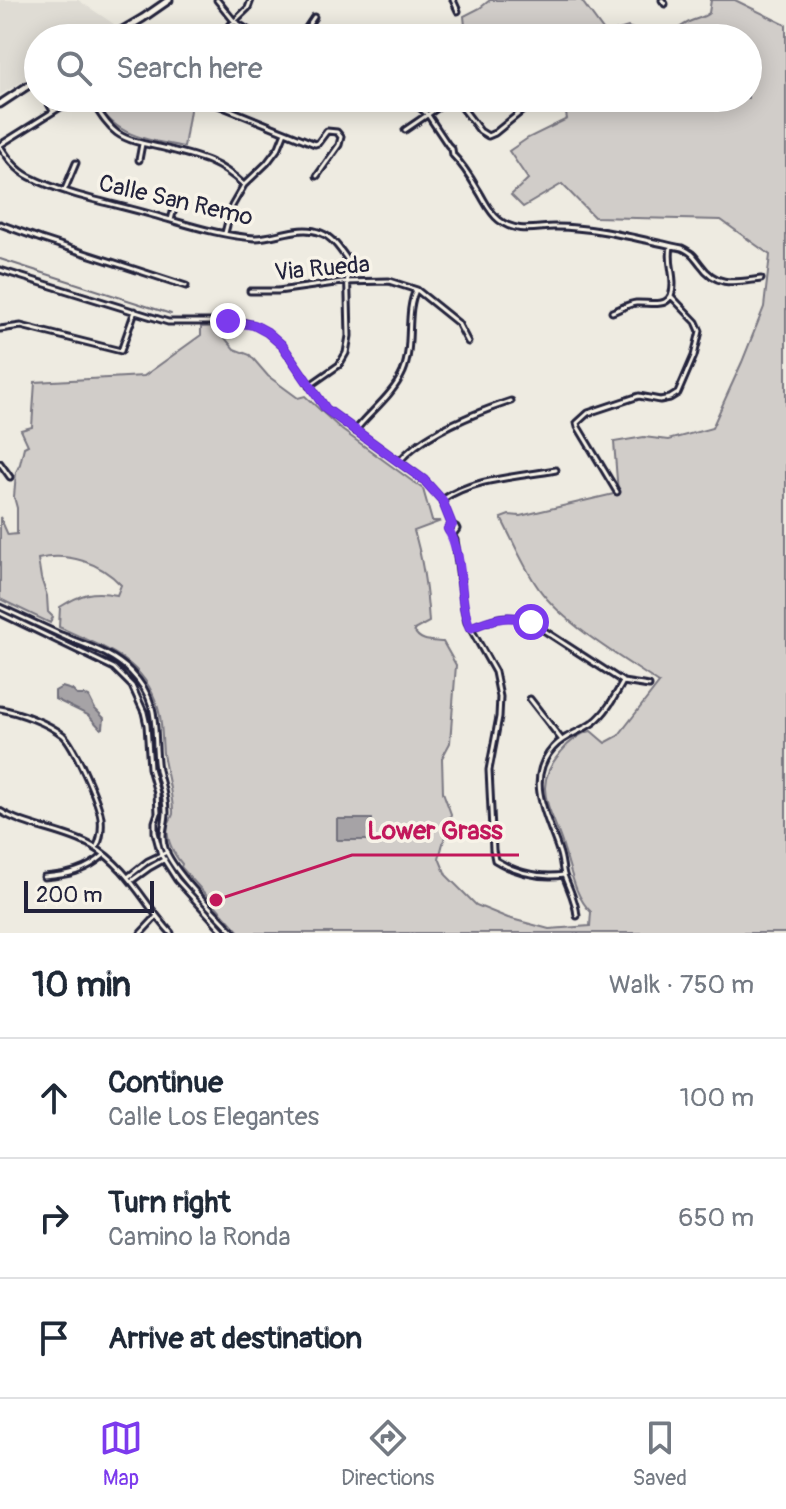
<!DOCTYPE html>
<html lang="en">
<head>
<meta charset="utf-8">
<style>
  :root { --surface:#fff; --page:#f6f6f7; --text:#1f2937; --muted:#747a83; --line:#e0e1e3; --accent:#7c3aed }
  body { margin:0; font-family:Pangolin,sans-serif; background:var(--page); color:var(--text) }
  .scale { position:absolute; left:24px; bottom:20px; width:130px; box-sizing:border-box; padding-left:8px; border:4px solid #22223b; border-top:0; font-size:22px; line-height:28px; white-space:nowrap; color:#22223b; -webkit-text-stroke:6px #f7f3e8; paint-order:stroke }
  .stop { position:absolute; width:24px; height:24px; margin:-18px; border:6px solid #7c3aed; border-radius:50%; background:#fff }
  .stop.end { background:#7c3aed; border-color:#fff; box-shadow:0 2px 8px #0008 }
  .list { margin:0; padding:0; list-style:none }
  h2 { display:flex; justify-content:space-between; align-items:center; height:104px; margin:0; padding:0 32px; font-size:34px }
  h2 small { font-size:26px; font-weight:400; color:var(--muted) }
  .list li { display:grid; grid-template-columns:52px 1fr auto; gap:24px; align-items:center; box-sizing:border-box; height:120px; padding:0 32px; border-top:2px solid var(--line) }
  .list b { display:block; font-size:30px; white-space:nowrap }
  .list p { margin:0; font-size:26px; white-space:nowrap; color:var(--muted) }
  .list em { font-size:26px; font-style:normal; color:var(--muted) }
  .icon { flex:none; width:44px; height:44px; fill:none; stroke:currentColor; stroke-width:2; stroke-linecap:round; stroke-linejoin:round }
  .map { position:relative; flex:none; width:786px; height:933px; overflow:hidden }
  .search { position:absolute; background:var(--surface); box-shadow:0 4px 20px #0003; left:24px; right:24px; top:24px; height:88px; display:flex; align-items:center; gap:20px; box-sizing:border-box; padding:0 28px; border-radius:44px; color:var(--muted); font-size:30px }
  .sheet { height:464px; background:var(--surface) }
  nav { display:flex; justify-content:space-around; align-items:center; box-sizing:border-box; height:112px; border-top:2px solid var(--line); background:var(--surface); font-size:22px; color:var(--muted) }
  nav a { display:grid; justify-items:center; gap:4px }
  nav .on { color:var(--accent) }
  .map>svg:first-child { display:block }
  .built { fill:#dfdcd4 }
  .green { fill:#d1cdc9; stroke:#7a7882; stroke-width:2 }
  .water { fill:#a6a3a6; stroke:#716f7b; stroke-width:2 }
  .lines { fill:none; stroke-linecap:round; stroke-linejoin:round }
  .stream { stroke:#716f7b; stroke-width:2 }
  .street-casing { stroke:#22223b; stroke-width:9 }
  .secondary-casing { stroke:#22223b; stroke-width:11 }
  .street { stroke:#f7f3e8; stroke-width:3 }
  .secondary { stroke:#f7f3e8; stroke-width:5 }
  .route { stroke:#7c3aed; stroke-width:10 }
  .labels { text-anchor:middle; stroke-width:7; stroke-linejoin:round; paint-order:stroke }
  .street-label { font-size:24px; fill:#22223b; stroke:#f7f3e8 }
  .leader { fill:none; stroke:#c2185b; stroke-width:3 }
  .callout-dot { fill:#c2185b; stroke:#f7f3e8; stroke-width:3 }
  .callout-label { font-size:26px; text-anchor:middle; font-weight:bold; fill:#c2185b; stroke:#f7f3e8; stroke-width:7; stroke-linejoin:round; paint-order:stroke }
</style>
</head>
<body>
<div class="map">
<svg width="786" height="933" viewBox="0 0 786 933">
  <rect width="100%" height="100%" fill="#eeebe1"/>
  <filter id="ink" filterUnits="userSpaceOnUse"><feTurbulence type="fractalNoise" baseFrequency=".0125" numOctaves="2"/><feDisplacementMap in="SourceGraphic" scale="16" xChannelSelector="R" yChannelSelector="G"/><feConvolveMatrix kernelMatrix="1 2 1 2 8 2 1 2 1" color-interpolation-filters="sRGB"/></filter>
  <g filter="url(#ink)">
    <!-- built -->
    <path class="built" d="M0,0h78l36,24 -22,14h-54v34l-38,23z"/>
    <!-- green -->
    <path class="green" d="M490,0h91l25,34 22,-7 27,11h-187l-2,-2 -2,-20 16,-8z
      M711,0h24l51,25v908h-546l-59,-66 1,-3c-8,-9 -17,-26 -14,-39 1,-4 4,-7 5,-11 1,-15 -8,-45 -10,-61 -1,-12 -1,-25 -3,-37 -12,-57 -55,-67 -101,-89l1,-20c21,-13 32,-17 57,-12l4,-10c-21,-23 -54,-33 -83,-26l3,19 6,18 1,16 5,5 -3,6 -50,-24v-82l8,18 9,-1v-26l-3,-11 2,-25 4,-8 4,-17 4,-2 -7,-15 11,-3 3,-45 109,-6 57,-41v-8l23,-1v11l10,12 16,6 18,21 30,22 7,-2 37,34 81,59 9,32h9l-27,10c9,29 13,60 15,91l-15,8c5,12 17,11 29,12l13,23 -6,78 -8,15 1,34 8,22 -12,44 7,17 30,30 32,13 41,11 41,-3 1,-14c-17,-17 -20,-42 -27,-63 -11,-39 -35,-61 -3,-97 7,-9 19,-19 30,-21l14,12 13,-7 41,-53c-38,-26 -99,-60 -124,-100 -13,-20 -23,-44 -34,-65l8,-3 11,1 98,-23 -4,-51 30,-5 24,3 44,-12 30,-66 22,-55 6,-52 -49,-35 -127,-3 -32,-33 -39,23 -12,-12 17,-16 -19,-28 19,-13 39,-19 -4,-21h185v-60h-86c11,-4 18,-12 29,-17 7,-3 12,-3 18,-8z
      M94,98h98l-8,49c-38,-8 -71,-10 -90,-49z"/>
    <!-- water -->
    <path class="water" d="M62,687l10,3 5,5h7l5,2 6,12 9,9 -1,10 -2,1 -13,-14 -33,-16v-8z
      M337,819h35v21h-35z"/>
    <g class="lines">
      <!-- stream -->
      <path class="stream" d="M0,259l171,55"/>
      <!-- street casing -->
      <g class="street-casing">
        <path id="street" d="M217,0l17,21 26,17
          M453,0l5,11
          M662,0l3,4
          M190,32l11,6
          M217,38l31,-30 3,-8
          M300,38l14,-21
          M374,38h4
          M46,98l7,13
          M90,98c8,12 15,26 27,35 11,8 28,11 42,14 36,9 57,12 85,38
          M201,98l114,46 3,-1 9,-12 10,1 4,5 -2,8 -22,31
          M409,98l19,17 20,30 4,4 1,6c10,10 18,23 25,35 7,11 11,22 21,30 16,13 35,8 54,7 39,-1 90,13 129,21 12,6 11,7 19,17 16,23 35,17 60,14
          M455,98l25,33 8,5 7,-3 33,-27
          M405,130l47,-32
          M0,145l75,-47
          M0,146c8,12 16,24 30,31 38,19 82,26 123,38 33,9 67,21 102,23 21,0 45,-14 66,-5 11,4 19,16 26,26l2,77 -3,17 -7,12 -30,21
          M139,160l3,-16
          M65,189l11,-26
          M171,220l5,-19
          M0,224l41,15 145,47
          M225,233l7,-27 12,-21 23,-22 12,-16 6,-15
          M0,270l168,52h74l12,3 13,7 15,13 44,64 98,71 18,20 10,25 4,2 1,2 -3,4 -5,-2 -1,-2 4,-4
          M250,291h28l64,-9 47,-1 28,9 41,33 10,19
          M612,312c8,-3 16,-8 24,-9 16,-1 37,8 37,-19 0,-15 -5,-21 -2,-38
          M0,329l21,-3 100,25 14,-40
          M355,431c15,-19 38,-36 48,-59 11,-27 2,-59 13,-82
          M399,462c22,-28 79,-50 112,-61
          M0,463l10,14
          M617,492l-39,-65 -1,-4 11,-10 51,-17 21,4 10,-2 8,-5 16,-37 6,-25 -4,-9 -25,-26
          M442,500c32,-22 76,-23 114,-30
          M452,535l3,5 9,68 3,14 28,50 5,25 -1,20 -10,53 4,80 2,10c21,13 45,18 69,15
          M0,607c20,9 41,19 61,28 24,10 52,18 70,37 32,33 21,59 27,98 3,13 8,27 8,42 0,13 -6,21 -1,36 7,23 51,65 69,85
          M0,613l114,55 18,18 12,26 3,13 3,43 7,25 1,20 -3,9v10l6,23 16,25 48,53
          M470,628c23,-9 36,-16 61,-6l91,59
          M623,682l26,4
          M530,699l31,40
          M0,709c18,3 48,14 63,26 11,10 36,67 38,83 1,11 0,21 -5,30
          M0,811c28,17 63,19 92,35 35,20 53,59 79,87
          M44,877c24,-2 42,-6 60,-22
          M128,877l20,-16 19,-9
          M131,881l18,-13 16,-9
          M577,916c-1,-15 -8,-27 -13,-41 -2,-8 -2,-16 -5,-24 -11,-34 -35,-71 -6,-103 11,-13 28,-16 41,-26 13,-10 21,-26 29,-40
          M141,933l15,-16"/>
      </g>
      <!-- secondary casing -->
      <g class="secondary-casing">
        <path id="secondary" d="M109,38l34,-20 26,-18
          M0,104l38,-25"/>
      </g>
      <!-- street -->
      <use href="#street" class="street"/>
      <!-- secondary -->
      <use href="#secondary" class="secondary"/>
    </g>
  </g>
  <g class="lines" filter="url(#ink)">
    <!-- route -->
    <path class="route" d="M228,321l26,4 13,7 15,13 44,64 98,71 18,20 10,25 -4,4c17,28 9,68 22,99 22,-9 38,-15 61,-6"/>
  </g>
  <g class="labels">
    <!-- street labels -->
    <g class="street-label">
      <text transform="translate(176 200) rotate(13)" y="8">Calle San Remo</text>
      <text transform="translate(322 268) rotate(-5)" y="8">Via Rueda</text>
    </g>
  </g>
  <!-- callouts -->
  <path class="leader" d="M216 900L352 855H519"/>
  <circle class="callout-dot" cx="216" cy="900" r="8"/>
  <g class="callout-label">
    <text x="435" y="839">Lower Grass</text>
  </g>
</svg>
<div class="scale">200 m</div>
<div class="stop" style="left:531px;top:622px"></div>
<div class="stop end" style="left:228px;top:321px"></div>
<div class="search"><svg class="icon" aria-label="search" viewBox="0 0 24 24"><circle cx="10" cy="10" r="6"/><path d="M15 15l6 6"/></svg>Search here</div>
</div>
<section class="sheet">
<h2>10 min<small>Walk · 750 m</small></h2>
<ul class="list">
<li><svg class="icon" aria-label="ahead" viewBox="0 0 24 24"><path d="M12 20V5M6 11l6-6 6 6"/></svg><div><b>Continue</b><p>Calle Los Elegantes</p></div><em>100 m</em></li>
<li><svg class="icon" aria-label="right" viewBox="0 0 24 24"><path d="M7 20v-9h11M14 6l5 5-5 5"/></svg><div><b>Turn right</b><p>Camino la Ronda</p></div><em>650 m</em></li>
<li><svg class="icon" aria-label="arrive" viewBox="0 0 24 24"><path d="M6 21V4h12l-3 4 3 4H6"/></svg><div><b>Arrive at destination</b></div></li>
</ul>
</section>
<nav>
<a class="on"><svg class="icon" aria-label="map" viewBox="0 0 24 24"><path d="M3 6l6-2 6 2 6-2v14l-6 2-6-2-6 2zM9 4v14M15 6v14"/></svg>Map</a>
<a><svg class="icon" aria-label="directions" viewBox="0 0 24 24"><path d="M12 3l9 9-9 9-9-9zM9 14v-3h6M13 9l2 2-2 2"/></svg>Directions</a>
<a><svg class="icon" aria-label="saved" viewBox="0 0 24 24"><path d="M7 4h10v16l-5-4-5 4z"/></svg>Saved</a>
</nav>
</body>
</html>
